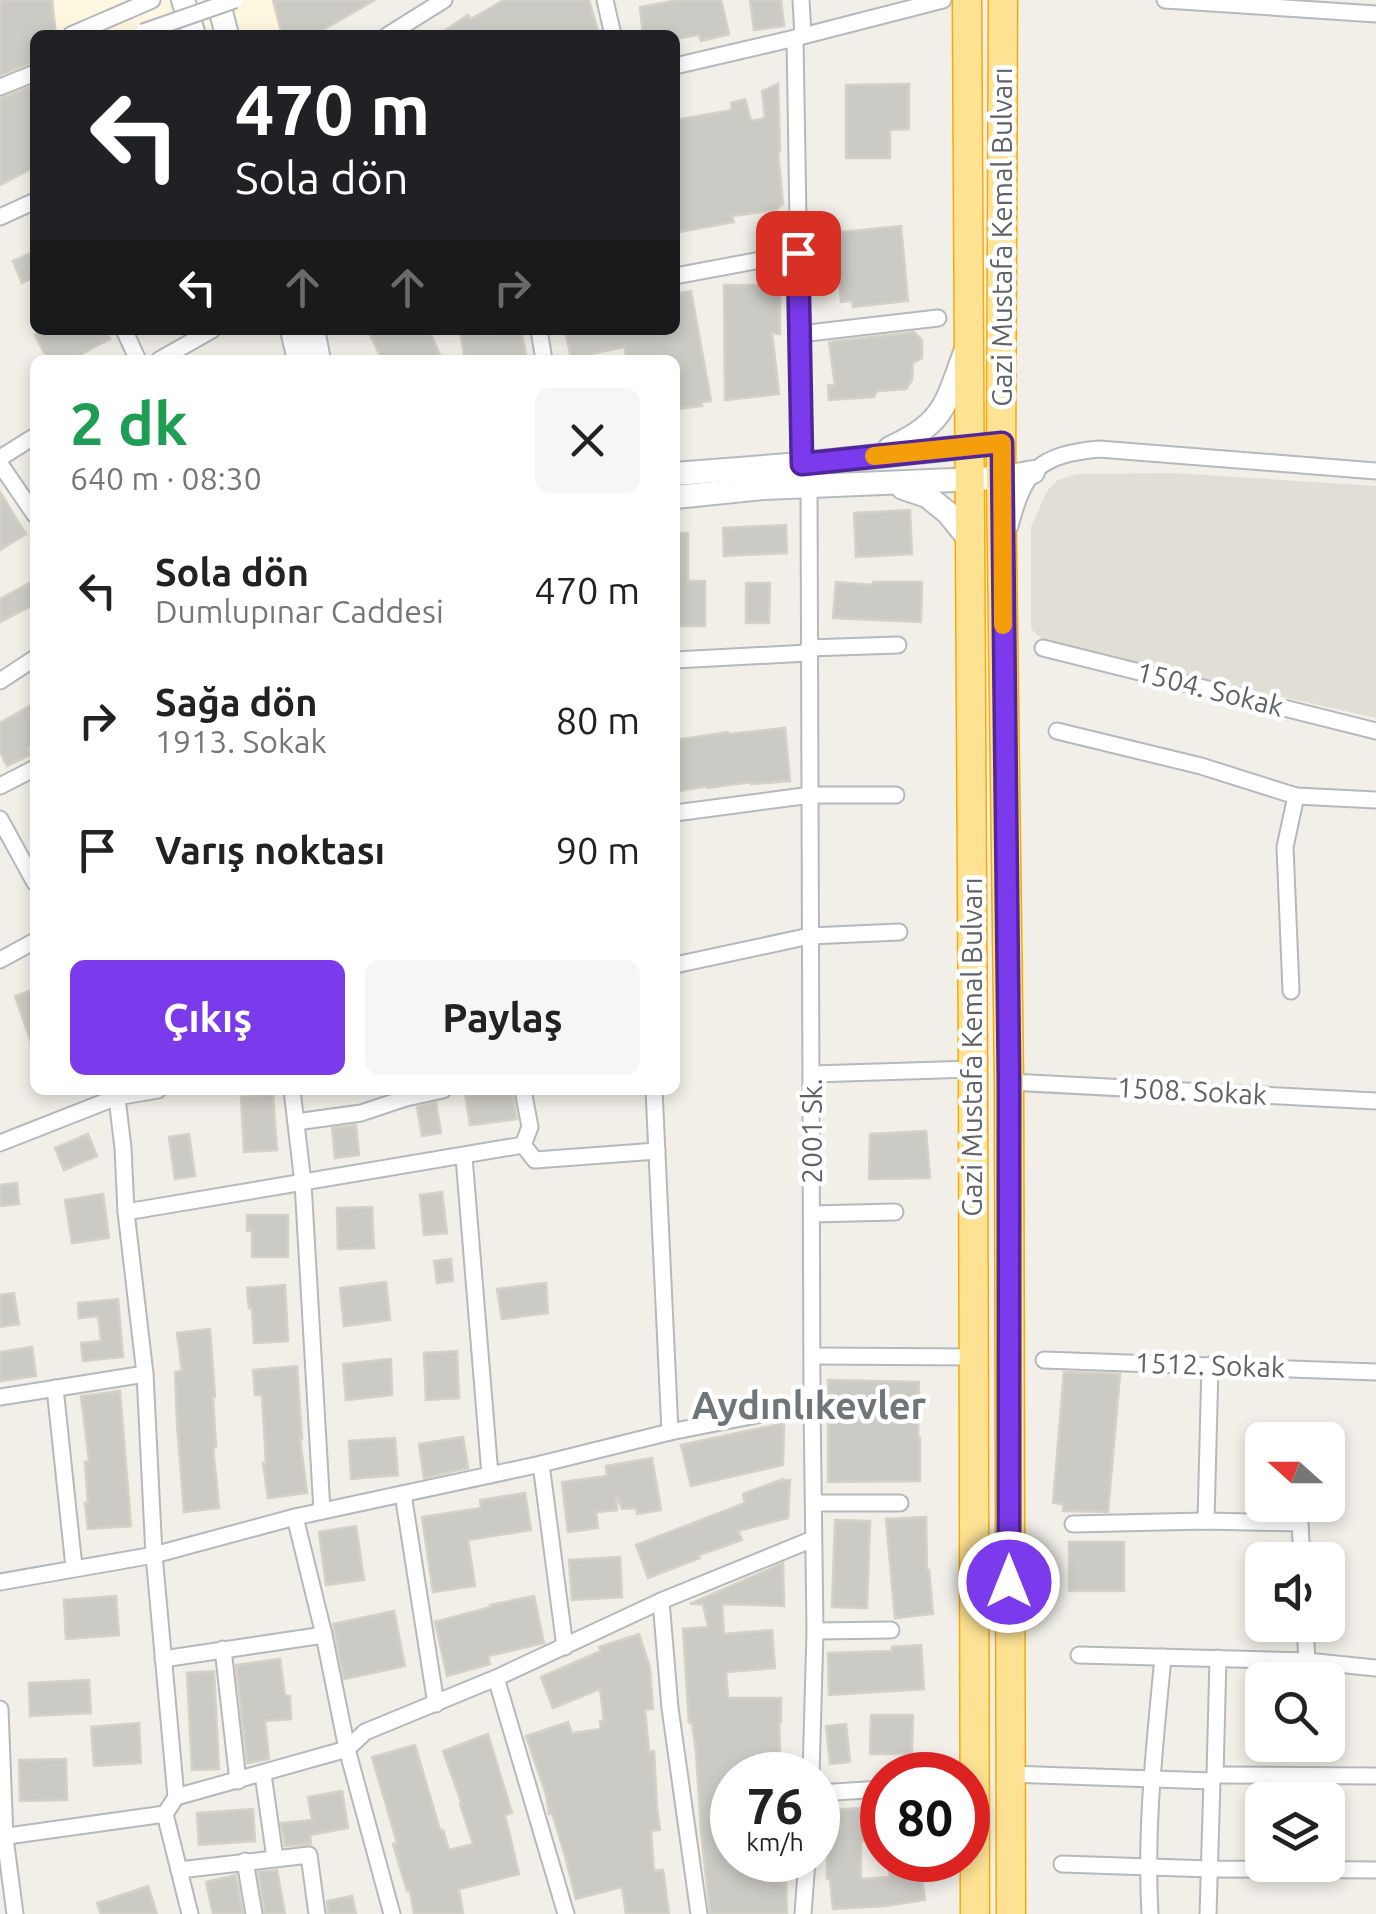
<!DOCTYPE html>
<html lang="tr">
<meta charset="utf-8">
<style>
body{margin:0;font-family:Ubuntu,sans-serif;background:#f6f6f6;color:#222;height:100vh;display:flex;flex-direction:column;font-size:38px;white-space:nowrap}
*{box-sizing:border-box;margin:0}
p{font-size:32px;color:#767676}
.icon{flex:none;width:55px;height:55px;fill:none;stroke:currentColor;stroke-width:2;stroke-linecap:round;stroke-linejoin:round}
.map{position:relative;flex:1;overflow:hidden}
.sheet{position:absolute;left:30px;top:355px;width:650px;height:740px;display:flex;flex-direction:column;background:#fff;border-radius:15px;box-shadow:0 5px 15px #0003}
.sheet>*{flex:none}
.hud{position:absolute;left:30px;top:30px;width:650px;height:305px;border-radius:15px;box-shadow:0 5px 15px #0003;background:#202124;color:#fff;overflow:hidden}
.needle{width:65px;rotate:291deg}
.tools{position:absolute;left:1245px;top:1422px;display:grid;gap:20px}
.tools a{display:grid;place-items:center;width:100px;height:100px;border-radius:15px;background:#fff;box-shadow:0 5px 15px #0003;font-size:50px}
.speed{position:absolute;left:710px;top:1752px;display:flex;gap:20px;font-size:50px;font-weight:700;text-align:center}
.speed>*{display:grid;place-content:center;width:130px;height:130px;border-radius:50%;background:#fff;box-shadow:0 5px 15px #0003;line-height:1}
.speed small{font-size:25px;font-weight:400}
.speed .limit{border:15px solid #d22;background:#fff;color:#111}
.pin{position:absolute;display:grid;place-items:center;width:85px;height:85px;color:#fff;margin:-42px;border-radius:20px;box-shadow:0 5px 15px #0006}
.me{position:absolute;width:110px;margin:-55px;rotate:0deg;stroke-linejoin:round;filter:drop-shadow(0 0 8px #0008)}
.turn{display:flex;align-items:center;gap:35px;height:210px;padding:0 40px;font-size:45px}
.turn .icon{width:130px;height:130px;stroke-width:2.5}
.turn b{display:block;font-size:70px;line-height:85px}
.lanes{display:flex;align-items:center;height:95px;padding:0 40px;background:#0003;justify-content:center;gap:50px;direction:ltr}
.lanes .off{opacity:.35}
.round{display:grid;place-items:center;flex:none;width:105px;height:105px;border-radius:15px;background:#f6f6f6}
.headline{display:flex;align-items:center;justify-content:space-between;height:170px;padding:0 40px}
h1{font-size:60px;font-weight:600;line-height:75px;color:#1e9e55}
.primary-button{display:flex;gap:20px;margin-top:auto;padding:20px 40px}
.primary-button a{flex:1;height:115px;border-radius:15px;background:#7c3aed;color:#fff;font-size:40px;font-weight:600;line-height:115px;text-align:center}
.primary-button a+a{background:#f6f6f6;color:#222}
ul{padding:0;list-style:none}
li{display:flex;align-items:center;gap:30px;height:130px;padding:0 40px}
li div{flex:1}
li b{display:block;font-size:38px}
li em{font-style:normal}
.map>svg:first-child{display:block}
.commercial{fill:#fef7e0}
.education{fill:#e1ded6}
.building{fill:#cccac5;stroke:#d6d1c6;stroke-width:2.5}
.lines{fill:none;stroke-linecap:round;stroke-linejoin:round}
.street-casing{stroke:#b5b8bc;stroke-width:19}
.secondary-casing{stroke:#b6babf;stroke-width:26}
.highway-casing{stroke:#f9ab00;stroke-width:31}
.street{stroke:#fff;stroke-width:15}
.secondary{stroke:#fff;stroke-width:22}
.highway{stroke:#fde293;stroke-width:28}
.street-bridge-casing{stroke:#b5b8bc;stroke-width:19;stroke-linecap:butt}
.street-bridge{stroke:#fff;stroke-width:15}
.route-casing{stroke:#51269a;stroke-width:25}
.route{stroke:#7c3aed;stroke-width:18}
.slow{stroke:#f59e0b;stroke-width:18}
.labels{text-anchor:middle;stroke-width:9;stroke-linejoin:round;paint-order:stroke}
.street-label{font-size:28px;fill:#5f6368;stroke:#fff}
.district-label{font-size:38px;font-weight:bold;fill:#70757a;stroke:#fff}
</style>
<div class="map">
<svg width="1376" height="1914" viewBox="0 0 1376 1914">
<rect width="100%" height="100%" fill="#f1efe8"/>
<path class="commercial" d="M0,0H376L315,35H35V167L0,185Z"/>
<path class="education" d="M1173,473L1376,486V718L1048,644L1031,629V527L1047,491L1058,480L1076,474Z"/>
<g class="building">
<path d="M0,0H52L56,35H35V62L0,75Z"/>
<path d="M273,0H375L314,35H282Z"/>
<path d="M504,0H589L599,35H438L468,15L471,19Z"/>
<path d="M679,0H721L729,34L701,41L699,35L675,39V35H643L640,7Z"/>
<path d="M750,0H781L784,26L754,30Z"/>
<path d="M778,84L780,151L778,152L783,204L776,210L732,216L734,222L679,232L675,209V120L732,110L731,103L745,99L751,121L765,118L762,91Z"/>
<path d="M909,84V129L890,130V158H846V85Z"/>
<path d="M35,85V167L0,185V98Z"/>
<path d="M901,226L908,301L853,307L852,301L841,302L835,239H841L840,232Z"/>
<path d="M35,251V277L22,283L13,261Z"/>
<path d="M724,285H780V334L772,333L779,394L725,400Z"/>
<path d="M691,291L711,401L701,402L702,406L675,409V360H626L625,347L571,358L565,330H675V294Z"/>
<path d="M45,330H105L110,339L70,360H48L35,335Z"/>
<path d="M368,330H429L442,360H382Z"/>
<path d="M460,330H485L486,335L521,330L527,360H465Z"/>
<path d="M914,332L922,340V358L913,363L912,380L906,389L877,391L874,397L829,400L828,385H835L829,342Z"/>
<path d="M0,492L26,534L0,550Z"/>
<path d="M910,510L912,554L856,557L854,513Z"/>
<path d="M786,525L787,553L724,556L723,528Z"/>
<path d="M675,533H688V581H705V626H675Z"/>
<path d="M35,580V604L0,622V599Z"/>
<path d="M836,582L873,585V582H922L921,622L833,618Z"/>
<path d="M746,583H770L769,623H746Z"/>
<path d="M35,703V744L27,748L30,755L7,766L0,752V723Z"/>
<path d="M785,728L790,781L751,784V782L707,788V786L675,792V740L728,732L729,734Z"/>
<path d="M35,989V1048H33L15,996Z"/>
<path d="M491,1090H512L517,1119L470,1125L465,1094Z"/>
<path d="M273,1095L277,1150L244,1152L241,1097Z"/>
<path d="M436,1103L441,1133L422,1136L417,1107Z"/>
<path d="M356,1125L359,1155L335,1158L332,1128Z"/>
<path d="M926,1131L930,1178L869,1179L870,1134Z"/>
<path d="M88,1134L97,1156L64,1170L55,1148Z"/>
<path d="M189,1134L195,1176L175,1179L169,1137Z"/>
<path d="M17,1183L19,1204L0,1206V1185Z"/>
<path d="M442,1192L447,1233L424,1235L420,1195Z"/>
<path d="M103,1194L109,1238L72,1243L65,1200Z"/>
<path d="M372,1207L374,1248L338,1249L337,1208Z"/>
<path d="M247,1215H288V1257H252V1231H247Z"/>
<path d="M451,1259L453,1281L437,1283L434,1261Z"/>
<path d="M386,1282L390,1320L344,1326L340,1288Z"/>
<path d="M546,1283L548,1313L502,1319L497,1289Z"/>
<path d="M285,1285L288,1341L254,1343L252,1308H249L247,1288Z"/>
<path d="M14,1293L19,1324L0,1327V1295Z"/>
<path d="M118,1299L123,1357L83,1361L81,1343L101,1341L98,1316L79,1318L78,1303Z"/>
<path d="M210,1329L215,1397H213L216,1447H213L219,1508L184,1512L177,1423L175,1372L182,1371L177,1333Z"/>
<path d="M32,1347L36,1376L0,1381V1352Z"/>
<path d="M457,1351L459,1398L426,1400L424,1353Z"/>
<path d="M391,1359L392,1395L346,1400L343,1364Z"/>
<path d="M297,1366L302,1439H300L307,1493L268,1498L263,1463H266L262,1395H255L253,1370Z"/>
<path d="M1064,1372L1120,1374L1108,1512L1063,1511V1504L1053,1503Z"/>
<path d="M828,1380L919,1382L918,1438H920V1481L828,1482Z"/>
<path d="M120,1391L131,1526L88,1529L85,1503H88L85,1462L89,1461L81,1396Z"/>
<path d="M784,1423L783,1465L691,1486L681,1445Z"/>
<path d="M463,1437L468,1468L424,1478L419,1444Z"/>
<path d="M395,1438L398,1475L351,1479L349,1441Z"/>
<path d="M652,1458L661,1510L637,1514L636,1508L622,1509L616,1494L617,1510L596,1512L598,1528L568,1532L562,1482L607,1476L606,1466Z"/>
<path d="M783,1479V1481L790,1480L788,1518L738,1531L742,1540L699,1555L700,1558L648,1578L636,1545L745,1503L743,1494Z"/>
<path d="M525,1493L531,1530L468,1540L475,1586L433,1592L422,1517L481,1508L480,1500Z"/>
<path d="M926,1517L927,1570H929L933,1614L895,1618L886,1519Z"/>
<path d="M835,1520L870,1521L867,1608L832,1607Z"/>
<path d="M356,1526L364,1580L326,1585L319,1532Z"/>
<rect x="1069" y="1542" width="55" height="49"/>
<path d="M620,1557L622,1597L572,1600L569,1560Z"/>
<path d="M783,1563L784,1606L722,1604L724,1634L772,1630L775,1668L726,1672L728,1698H781V1722H779L781,1775H732V1817H730L732,1860H780V1883H786L787,1914H710L701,1831L696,1752L692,1723H689L683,1629L708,1627L703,1604H690Z"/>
<path d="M116,1596L119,1635L66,1639L64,1600Z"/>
<path d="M534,1596L544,1643L488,1656L490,1664L447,1676L435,1622L491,1607L490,1605Z"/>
<path d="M394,1611L405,1666L344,1679L333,1624Z"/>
<path d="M639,1634L650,1668L653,1709L645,1710L649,1752L654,1751L657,1809L660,1830L651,1831L654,1871L663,1870L669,1914H626L622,1887L576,1899L565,1856L552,1813L549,1814L546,1794L526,1736L568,1722L572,1733L601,1729L600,1721H604L600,1689L553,1708L541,1677L601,1651L599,1647Z"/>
<path d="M921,1645L924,1689L829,1695L828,1653L892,1651V1647Z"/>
<path d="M280,1659L285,1696H290L291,1719L265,1721L269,1759L247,1763L236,1665Z"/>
<path d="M214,1671L219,1769L192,1770L187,1673Z"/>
<path d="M89,1680L91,1713L30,1716L29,1683Z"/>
<path d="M871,1715H913L912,1754H870Z"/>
<path d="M139,1723L141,1763L94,1766L91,1727Z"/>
<path d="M846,1724L850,1762L830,1764L826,1726Z"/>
<path d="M488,1734L512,1813L505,1815L519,1874L459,1889L463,1914H414L410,1890L407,1891L393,1844L397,1843L372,1757L415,1745L440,1830H443L449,1850L473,1844L460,1804H462L443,1751Z"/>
<path d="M66,1759L67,1800L20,1801L19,1760Z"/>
<path d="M342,1791L348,1828L310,1835L311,1844L285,1846L281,1823L312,1820L308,1797Z"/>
<path d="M882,1807V1840L861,1841V1879L890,1877L888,1860H919L925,1900L885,1906L833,1909L830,1879H827V1848H831L829,1810Z"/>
<path d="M253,1809L255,1841L199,1845L197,1813Z"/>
<path d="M277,1870L285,1914H265L258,1872Z"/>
<path d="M236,1875L243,1914H213L206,1882Z"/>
<path d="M148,1886L157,1914H101L97,1903Z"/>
<path d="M352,1896L356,1914H328L327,1901Z"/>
</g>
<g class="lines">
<defs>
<g id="street">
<path d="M605,0L613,35"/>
<path d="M801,0L803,36"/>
<path d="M1165,0L1376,14"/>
<path d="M71,35L152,0"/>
<path d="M388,35L444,0"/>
<path d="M795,38L802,464"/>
<path d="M675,66L795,38L943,0"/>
<path d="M0,87L35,73"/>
<path d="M0,217L35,201"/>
<path d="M675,276L798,253"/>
<path d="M124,330L138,360"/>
<path d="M539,330L544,360"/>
<path d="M800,334L938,318"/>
<path d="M159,360L212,330"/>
<path d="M0,458L35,436"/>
<path d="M0,464L35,515"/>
<path d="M809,488L812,1404L815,1631L811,1775"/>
<path d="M1010,526C1025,469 1039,455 1099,449L1376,471"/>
<path d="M808,648L898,645"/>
<path d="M1043,648L1376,731"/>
<path d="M675,660L808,653"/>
<path d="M0,681L35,658"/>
<path d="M1057,731L1201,766L1296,796L1376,800"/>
<path d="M0,786L35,768"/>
<path d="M675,813L811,795H896"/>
<path d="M0,819L35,883"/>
<path d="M0,960L35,941"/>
<path d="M675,965L810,936L899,932"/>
<path d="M1291,991L1285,847L1296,796"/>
<path d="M812,1074L973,1069"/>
<path d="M1009,1082L1376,1101"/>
<path d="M116,1090L123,1148L126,1212L145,1374L154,1555L176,1797L165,1814L190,1914"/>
<path d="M292,1090L303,1183L322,1511"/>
<path d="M654,1090L670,1432"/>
<path d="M296,1122L361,1113L406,1098L443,1090"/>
<path d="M0,1143L117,1097L158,1090"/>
<path d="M523,1145L535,1160L657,1151"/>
<path d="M464,1157L490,1475"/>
<path d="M126,1212L523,1145L530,1127L523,1090"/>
<path d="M812,1214L895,1212"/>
<path d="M813,1356L973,1357"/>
<path d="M1044,1360L1376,1372"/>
<path d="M55,1388L74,1567"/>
<path d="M0,1397L145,1374"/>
<path d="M541,1464L565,1647"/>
<path d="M403,1494L436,1704"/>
<path d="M814,1503H900"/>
<path d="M295,1517L324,1635L347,1749L392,1914"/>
<path d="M1206,1521L1210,1365"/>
<path d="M1073,1524L1206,1521L1300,1523L1302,1560"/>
<path d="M0,1582L154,1555L295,1517L541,1464L670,1432L812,1404"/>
<path d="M661,1601L670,1708L699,1914"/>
<path d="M1305,1625L1307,1661"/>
<path d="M815,1631L891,1630"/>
<path d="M223,1649L238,1781"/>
<path d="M1079,1655L1307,1661L1376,1668"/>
<path d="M163,1659L324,1635"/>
<path d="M496,1678L566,1914"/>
<path d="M0,1709L5,1838L15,1914"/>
<path d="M263,1774L275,1858"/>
<path d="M1009,1774L1212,1781"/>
<path d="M1215,1775L1376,1776"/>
<path d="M818,1793L882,1789"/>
<path d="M176,1797L347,1749L365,1732L496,1678L661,1601L813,1539"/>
<path d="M0,1837L165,1814"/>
<path d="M245,1861L254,1914"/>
<path d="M1062,1864L1210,1869L1376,1870"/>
<path d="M179,1870L309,1855L317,1914"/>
<path d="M803,1914L807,1860"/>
<path d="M1150,1914C1145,1828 1155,1743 1163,1657"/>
<path d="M1208,1914L1212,1781L1215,1775L1218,1658"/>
</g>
<g id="secondary">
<path d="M183,0L194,35"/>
<path d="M218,0L227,35"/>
<path d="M292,330L299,360"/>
<path d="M313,330L319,360"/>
<path d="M890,448C944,424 946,404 965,352"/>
<path d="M675,474L802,464L1002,443"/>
<path d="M903,488L927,496L948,513L969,539"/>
<path d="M675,497L764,488L1001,478L1033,472"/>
</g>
<g id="highway">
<path d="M967,0L973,1069L975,1914"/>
<path d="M1003,0L1001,478L1009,1082L1011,1914"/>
</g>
</defs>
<use href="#street" class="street-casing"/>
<use href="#secondary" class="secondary-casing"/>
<use href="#highway" class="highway-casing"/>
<use href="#street" class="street"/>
<use href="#secondary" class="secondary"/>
<use href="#highway" class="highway"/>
<defs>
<path id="street-bridge" d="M143,32L235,0"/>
</defs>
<use href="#street-bridge" class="street-bridge-casing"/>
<use href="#street-bridge" class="street-bridge"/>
</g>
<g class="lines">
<defs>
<path id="route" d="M798,253L802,464L1002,443L1009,1082V1582"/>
</defs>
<use href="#route" class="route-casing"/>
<use href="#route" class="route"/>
<path class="slow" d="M874,456L1002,443L1003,625"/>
</g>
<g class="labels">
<g class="street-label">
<text transform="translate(1002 237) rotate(-90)" y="10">Gazi Mustafa Kemal Bulvarı</text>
<text transform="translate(1210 689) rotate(14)" y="10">1504. Sokak</text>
<text transform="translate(972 1047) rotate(-90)" y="10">Gazi Mustafa Kemal Bulvarı</text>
<text transform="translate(1192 1091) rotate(3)" y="10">1508. Sokak</text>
<text transform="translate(812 1131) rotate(-90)" y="10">2001 Sk.</text>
<text transform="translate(1210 1365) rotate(2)" y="10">1512. Sokak</text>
</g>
<g class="district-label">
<text x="809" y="1419">Aydınlıkevler</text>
</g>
</g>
</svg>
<div class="tools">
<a><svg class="needle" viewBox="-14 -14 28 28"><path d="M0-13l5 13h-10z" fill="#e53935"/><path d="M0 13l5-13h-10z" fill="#767676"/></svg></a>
<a><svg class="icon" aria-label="sound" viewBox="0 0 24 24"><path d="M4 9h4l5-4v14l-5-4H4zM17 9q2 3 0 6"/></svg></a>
<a><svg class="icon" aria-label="search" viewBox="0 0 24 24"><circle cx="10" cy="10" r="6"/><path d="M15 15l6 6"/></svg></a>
<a><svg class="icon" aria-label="layers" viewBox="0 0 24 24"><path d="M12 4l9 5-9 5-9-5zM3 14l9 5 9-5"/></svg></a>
</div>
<div class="speed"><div>76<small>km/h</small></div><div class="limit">80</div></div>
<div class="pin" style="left:798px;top:253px;background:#d93025"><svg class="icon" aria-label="arrive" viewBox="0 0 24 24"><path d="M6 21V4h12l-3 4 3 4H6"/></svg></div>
<svg class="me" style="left:1009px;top:1582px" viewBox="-20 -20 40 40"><circle r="17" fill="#7c3aed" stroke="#fff" stroke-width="3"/><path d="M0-11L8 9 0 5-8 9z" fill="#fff"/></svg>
<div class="hud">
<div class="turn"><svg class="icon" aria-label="left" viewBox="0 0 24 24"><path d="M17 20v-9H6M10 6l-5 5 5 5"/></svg><div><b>470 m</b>Sola dön</div></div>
<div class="lanes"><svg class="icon" aria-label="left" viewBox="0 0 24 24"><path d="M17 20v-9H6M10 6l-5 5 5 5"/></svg><svg class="icon off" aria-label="ahead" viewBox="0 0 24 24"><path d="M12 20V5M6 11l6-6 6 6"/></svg><svg class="icon off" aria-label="ahead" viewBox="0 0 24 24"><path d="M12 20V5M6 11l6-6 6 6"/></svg><svg class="icon off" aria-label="right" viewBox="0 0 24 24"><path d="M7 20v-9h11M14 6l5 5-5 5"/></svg></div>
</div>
<section class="sheet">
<div class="headline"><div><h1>2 dk</h1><p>640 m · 08:30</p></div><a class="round"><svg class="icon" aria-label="close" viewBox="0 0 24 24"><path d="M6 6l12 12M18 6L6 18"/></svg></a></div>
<ul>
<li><svg class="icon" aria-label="left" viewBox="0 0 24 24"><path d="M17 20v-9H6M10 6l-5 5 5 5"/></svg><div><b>Sola dön</b><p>Dumlupınar Caddesi</p></div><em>470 m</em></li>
<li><svg class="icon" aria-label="right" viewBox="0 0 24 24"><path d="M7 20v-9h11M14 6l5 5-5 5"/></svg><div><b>Sağa dön</b><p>1913. Sokak</p></div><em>80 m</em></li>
<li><svg class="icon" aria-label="arrive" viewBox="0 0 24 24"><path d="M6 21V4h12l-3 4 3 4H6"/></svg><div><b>Varış noktası</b></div><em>90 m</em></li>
</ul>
<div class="primary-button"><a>Çıkış</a><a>Paylaş</a></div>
</section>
</div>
